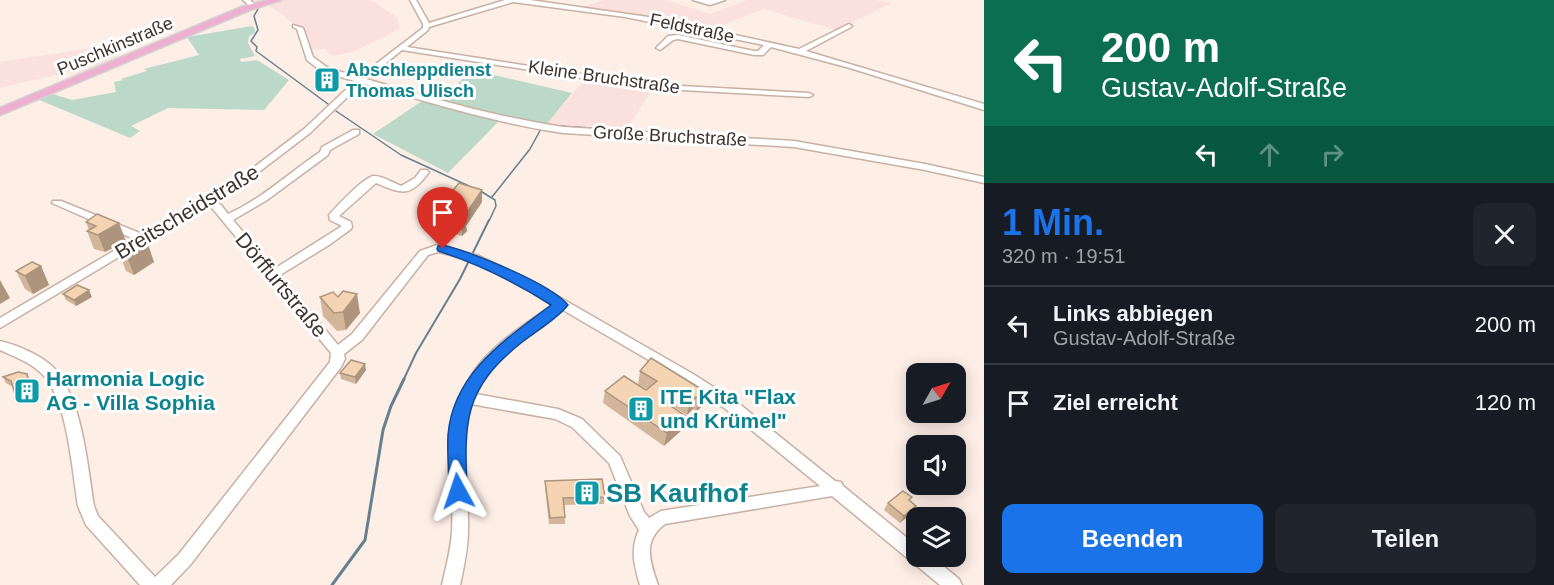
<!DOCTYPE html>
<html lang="de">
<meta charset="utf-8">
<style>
body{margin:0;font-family:Helvetica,sans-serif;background:#20242c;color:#f1f3f6;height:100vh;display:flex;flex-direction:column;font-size:22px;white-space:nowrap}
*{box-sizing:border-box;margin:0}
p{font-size:20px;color:#9ea1a6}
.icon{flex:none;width:33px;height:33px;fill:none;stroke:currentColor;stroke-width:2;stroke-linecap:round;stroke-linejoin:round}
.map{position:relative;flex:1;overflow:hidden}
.drawer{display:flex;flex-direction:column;background:#171b24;width:570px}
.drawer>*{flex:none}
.hud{background:#0b6e4f;color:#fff;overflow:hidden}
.needle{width:39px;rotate:51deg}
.controls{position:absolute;left:906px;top:363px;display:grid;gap:12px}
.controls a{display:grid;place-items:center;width:60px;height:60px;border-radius:12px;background:#171b24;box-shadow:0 3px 15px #0003;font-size:30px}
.pin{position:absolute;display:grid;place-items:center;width:51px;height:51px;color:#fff;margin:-62px -26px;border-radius:50% 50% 50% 0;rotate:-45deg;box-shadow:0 0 6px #0007}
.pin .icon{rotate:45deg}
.me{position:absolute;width:66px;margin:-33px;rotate:355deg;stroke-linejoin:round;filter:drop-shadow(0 0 4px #0008)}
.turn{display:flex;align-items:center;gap:21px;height:126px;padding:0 18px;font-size:27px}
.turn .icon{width:78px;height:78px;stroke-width:2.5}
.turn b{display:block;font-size:42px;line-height:51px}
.lanes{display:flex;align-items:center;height:57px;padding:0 18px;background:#0003;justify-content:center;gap:30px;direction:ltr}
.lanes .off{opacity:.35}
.round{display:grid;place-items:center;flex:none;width:63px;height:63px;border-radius:12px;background:#20242c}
.summary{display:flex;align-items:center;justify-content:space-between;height:102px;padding:0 18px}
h1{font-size:36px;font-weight:800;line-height:45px;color:#1a73e8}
.button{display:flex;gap:12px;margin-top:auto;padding:12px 18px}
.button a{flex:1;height:69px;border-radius:12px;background:#1a73e8;color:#fff;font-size:24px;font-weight:800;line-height:69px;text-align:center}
.button a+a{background:#20242c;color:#f1f3f6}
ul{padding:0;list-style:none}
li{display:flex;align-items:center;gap:18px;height:78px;padding:0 18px;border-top:2px solid #363941}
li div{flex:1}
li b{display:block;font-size:22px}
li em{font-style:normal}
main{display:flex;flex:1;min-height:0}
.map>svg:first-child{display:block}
.commercial{fill:#fbe1dd}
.green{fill:#bcd8c8}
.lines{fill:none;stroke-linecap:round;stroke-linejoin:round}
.stream-far2{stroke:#66808f;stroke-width:1.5}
.stream-far1{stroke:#66808f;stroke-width:2}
.stream{stroke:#66808f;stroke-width:3}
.minor-casing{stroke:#c8b1a3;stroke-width:3}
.major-casing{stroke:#d4d2d1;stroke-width:3}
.minor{fill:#fff;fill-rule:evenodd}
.major{fill:#efb0d0;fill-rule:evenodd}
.wall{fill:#d3b69a}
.shaded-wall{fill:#ac947d}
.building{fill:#f5d4b3;stroke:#ac947d;stroke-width:1.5}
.route{fill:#1a73e8;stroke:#114b97;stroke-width:1.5}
.labels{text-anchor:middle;stroke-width:6;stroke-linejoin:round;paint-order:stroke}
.far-street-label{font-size:18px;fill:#3b322c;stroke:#fff}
.far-culture-label{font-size:18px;font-weight:bold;fill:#0d838f;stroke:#fff;text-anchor:start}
.street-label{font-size:21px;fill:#3b322c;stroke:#fff}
.culture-label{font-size:21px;font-weight:bold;fill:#0d838f;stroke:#fff;text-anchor:start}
.near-culture-label{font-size:26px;font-weight:bold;fill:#0d838f;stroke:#fff;text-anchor:start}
</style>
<main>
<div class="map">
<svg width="984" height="585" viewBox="0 0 984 585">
<rect width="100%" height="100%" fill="#fdeee6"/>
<g class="commercial">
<path d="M253,0H371L398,18L400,29L353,52L332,56L325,49L312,50L301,25H295L264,1L255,3Z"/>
<path d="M604,0H665L710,14L747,0H876L892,3L837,30L764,9L710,30L579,8Z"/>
<path d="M92,48L123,58L79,76L68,72L0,88V62Z"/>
<path d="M586,78L653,88L626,130L546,125Z"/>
</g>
<g class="green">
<path d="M252,26L255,29V33L249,36L248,43L255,56L240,59L241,62L257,60L289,80L264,110L168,108L131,126L140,131L130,138L37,99L50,93L72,100L116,92L114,82L123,80L121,79L147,71L144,69L199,55L187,37Z"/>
<path d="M472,70L572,93L546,125L504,116L448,173L373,134L422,101L441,100Z"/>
</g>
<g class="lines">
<g class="stream-far2">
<path d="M251,0L253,3"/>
<path d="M259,7L254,16L258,30L251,41L257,47L256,51L328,104"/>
<path d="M638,83L659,85"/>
<path d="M680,86L779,91"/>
<path d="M336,111L401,155L469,186"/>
<path d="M559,126L760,139"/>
<path d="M482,192L495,200L496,206L489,221"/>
<path d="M492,197L530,149L542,127"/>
</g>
<path class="stream-far1" d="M403,381L416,353L460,279L489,220"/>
<path class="stream" d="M332,585L365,540L383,430L391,406L404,379"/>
<defs>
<g id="minor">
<path d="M243,0H250L256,6L251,7Z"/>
<path d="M410,0H416L429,23L505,0H530L662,19L799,49L849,24L852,26L851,27L806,51L984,104V110L850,68L771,47L763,55H754L678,39L673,40L660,50L656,48L668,36L678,35L754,51H758L764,45L625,17L513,2L429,27L428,30L407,47L645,84L809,93L813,95L809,97L645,88L402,50L366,79C431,98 496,117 563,127L794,141L925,164L984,177V183L925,170L794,147L563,133C495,123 428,102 362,83L310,133L255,175L213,200L221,205L228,214C262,199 290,172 320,152L322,147L353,130H359V134L330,150L328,155L267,200L233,220L274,269L342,226L330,220L329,215C337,206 362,179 373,176C381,175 394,183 401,186L415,178L421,170H427L429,172C410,198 402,194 376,183L339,216L351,222L352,227L351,229L329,245L280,275L338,345L352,334L420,251L437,245L479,256L533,282L693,374L737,402L835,481L841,482L843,486L916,545V556H931L959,579L962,585H940L832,496L665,524C642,541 650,562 658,585H640C634,565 630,549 639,530L630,516L609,463L572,427L555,419L471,404C460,446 469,487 468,530C468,548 464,567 460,585H442C446,567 451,549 452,531C455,468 437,415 482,361C502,338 529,322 554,304L471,260L438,252L428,255L362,340L344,354L345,359L341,367L191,564L171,585H140L86,525L78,506C72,470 68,403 44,376C33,363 15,357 0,350V341C17,345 41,355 54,368C83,401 87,464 94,506L98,516L155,577L179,554L330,362L331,353L213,209L206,205L0,328V318L134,239L52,203L53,201H61L142,234L249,171L304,129L355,81L322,72L307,60L297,29L293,27V25L303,28L313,57L328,68L359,77L423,28V24ZM563,310L683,380L727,410L820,486L661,511L649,518L644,512L620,456L582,419L558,409L476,394C492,356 531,334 563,310Z"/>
<path d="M693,0H725L710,5Z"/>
</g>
<path id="major" d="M268,0H281L250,10L0,115V108L244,6Z"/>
</defs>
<use href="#minor" class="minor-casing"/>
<use href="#major" class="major-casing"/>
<use href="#minor" class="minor"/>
<use href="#major" class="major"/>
</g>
<g class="wall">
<path d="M482,202L466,226L467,231L462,236L437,228V209Z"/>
<path d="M86,222L126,241L105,252L94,249L87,231L89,230Z"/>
<path d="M118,250L154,262L134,275L126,271Z"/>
<path d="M41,266L49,285L33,294L25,289L16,271Z"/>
<path d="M63,294L92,297L76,306L66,300Z"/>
<path d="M320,297H338L360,313L346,330L337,331L323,316Z"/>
<path d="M366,370L356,384L341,379L340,373Z"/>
<path d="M640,371L706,392L703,405L696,412L692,410L687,415L674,407L673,408L686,416L683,429L664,446L603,403L605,391L647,389L638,384Z"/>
<path d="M3,377L30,381L34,380L40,393L19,401L13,387L6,383Z"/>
<path d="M545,481L605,497L604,504L564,505L565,517V524H549L545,488Z"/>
<path d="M910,501L916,506L913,512L900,523L884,510L888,503Z"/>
</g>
<g class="shaded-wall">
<path d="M482,190V202L466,226L467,231L462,236V224L464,217Z"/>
<path d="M119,223L126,241L105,252L98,235Z"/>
<path d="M148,244L154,262L134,275L127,257Z"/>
<path d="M41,266L49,285L33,294L25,276Z"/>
<path d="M0,280L10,298L0,304Z"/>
<path d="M89,290L92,297L76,306L74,300Z"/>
<path d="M357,294L360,313L346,330L343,312Z"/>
<path d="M365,364L366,370L356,384L355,377Z"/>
<path d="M27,374L33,388L34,380L40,393L19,401L15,394Z"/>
<path d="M706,392L703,405L696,412L699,399Z"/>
<path d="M677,394L674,407L663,416L666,403Z"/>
<path d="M696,397L692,410L687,415L690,402Z"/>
<path d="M686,416L683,429L664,446L667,433Z"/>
<path d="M916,506L913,512L900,523L904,516Z"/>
</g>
<g class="building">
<path d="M459,183L482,190L464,217L466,219L462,224L437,216L442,210L437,209Z"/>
<path d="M97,214L119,223L98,235L87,231L96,226L86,222Z"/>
<path d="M137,239L148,244L127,257L119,253L121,251L118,250Z"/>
<path d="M32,262L41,266L25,276L16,271Z"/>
<path d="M77,285L89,290L74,300L63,294Z"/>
<path d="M343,291L357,294L343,312L334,313L320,297L333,292L338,297Z"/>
<path d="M651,358L706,392L699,399L696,397L690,402L677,394L666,403L686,416L667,433L605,391L624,376L646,390L657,381L640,371Z"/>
<path d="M351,360L365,364L355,377L340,373Z"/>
<path d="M18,372L27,374L29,382L34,380L36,386L15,394L11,381L3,377Z"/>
<path d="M602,479L605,497L563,498L565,517L550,518L545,481Z"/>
<path d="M903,491L912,497L909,500L916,506L904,516L888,503Z"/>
</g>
<path class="route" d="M443,245C471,252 550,283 568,305C556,320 536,331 521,343C463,389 464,423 467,491L464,496L458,499L452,496L449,491C449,473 447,453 448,435C453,373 506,339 551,305C515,282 479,264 438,251L437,249L438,246Z"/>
<defs>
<symbol id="building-square" viewBox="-11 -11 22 22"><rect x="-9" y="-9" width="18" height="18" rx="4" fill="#0f9aa8" stroke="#fff"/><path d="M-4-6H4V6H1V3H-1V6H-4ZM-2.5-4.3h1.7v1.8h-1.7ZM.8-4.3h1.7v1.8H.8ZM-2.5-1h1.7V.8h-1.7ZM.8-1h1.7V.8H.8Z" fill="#fff"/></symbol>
</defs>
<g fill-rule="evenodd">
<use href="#building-square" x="312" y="65" width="30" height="30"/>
<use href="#building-square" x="12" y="376" width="30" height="30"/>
<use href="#building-square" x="626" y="394" width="30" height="30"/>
<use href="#building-square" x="572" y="478" width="30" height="30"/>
</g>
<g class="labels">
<g class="far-street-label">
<text transform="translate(692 28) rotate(12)" y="6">Feldstraße</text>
<text transform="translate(115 46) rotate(-23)" y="6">Puschkinstraße</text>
<text transform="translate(604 77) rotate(8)" y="6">Kleine Bruchstraße</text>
<text transform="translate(670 136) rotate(3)" y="6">Große Bruchstraße</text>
</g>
<g class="far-culture-label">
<text x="346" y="76">Abschleppdienst<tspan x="346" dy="21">Thomas Ulisch</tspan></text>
</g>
<g class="street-label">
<text transform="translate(187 212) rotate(-31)" y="7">Breitscheidstraße</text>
<text transform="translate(281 285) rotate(50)" y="7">Dörffurtstraße</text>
</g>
<g class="culture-label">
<text x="46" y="386">Harmonia Logic<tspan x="46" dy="24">AG - Villa Sophia</tspan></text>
<text x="660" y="404">ITE Kita "Flax<tspan x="660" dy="24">und Krümel"</tspan></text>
</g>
<g class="near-culture-label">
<text x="606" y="502">SB Kaufhof</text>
</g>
</g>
</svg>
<div class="controls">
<a><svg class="needle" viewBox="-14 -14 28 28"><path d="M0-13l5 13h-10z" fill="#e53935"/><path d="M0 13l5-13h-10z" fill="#9ea1a6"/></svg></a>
<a><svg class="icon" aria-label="sound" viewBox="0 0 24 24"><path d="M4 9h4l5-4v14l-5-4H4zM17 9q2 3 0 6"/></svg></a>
<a><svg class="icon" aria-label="layers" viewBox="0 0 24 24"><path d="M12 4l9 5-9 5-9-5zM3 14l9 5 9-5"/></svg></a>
</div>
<div class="pin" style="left:443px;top:249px;background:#d93025"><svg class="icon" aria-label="arrive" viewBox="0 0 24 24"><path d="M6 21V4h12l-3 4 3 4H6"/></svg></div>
<svg class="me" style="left:458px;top:491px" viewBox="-20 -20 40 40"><path d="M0-17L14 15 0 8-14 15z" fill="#1a73e8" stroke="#fff" stroke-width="4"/></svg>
</div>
<section class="drawer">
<div class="hud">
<div class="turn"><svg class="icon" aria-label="left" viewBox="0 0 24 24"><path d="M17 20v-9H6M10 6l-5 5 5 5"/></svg><div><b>200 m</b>Gustav-Adolf-Straße</div></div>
<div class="lanes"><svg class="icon" aria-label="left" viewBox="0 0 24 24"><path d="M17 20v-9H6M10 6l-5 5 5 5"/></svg><svg class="icon off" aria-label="ahead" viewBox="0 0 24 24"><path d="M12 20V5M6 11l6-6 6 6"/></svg><svg class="icon off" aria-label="right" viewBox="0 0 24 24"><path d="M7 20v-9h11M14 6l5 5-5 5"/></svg></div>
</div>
<div class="summary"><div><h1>1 Min.</h1><p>320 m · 19:51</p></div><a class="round"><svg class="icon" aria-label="close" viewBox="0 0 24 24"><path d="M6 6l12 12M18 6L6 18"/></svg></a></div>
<ul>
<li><svg class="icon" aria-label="left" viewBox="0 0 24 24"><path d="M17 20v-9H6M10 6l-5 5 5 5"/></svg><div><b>Links abbiegen</b><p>Gustav-Adolf-Straße</p></div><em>200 m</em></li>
<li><svg class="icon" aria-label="arrive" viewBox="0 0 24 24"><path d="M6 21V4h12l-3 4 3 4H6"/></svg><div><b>Ziel erreicht</b></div><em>120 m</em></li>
</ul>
<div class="button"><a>Beenden</a><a>Teilen</a></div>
</section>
</main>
